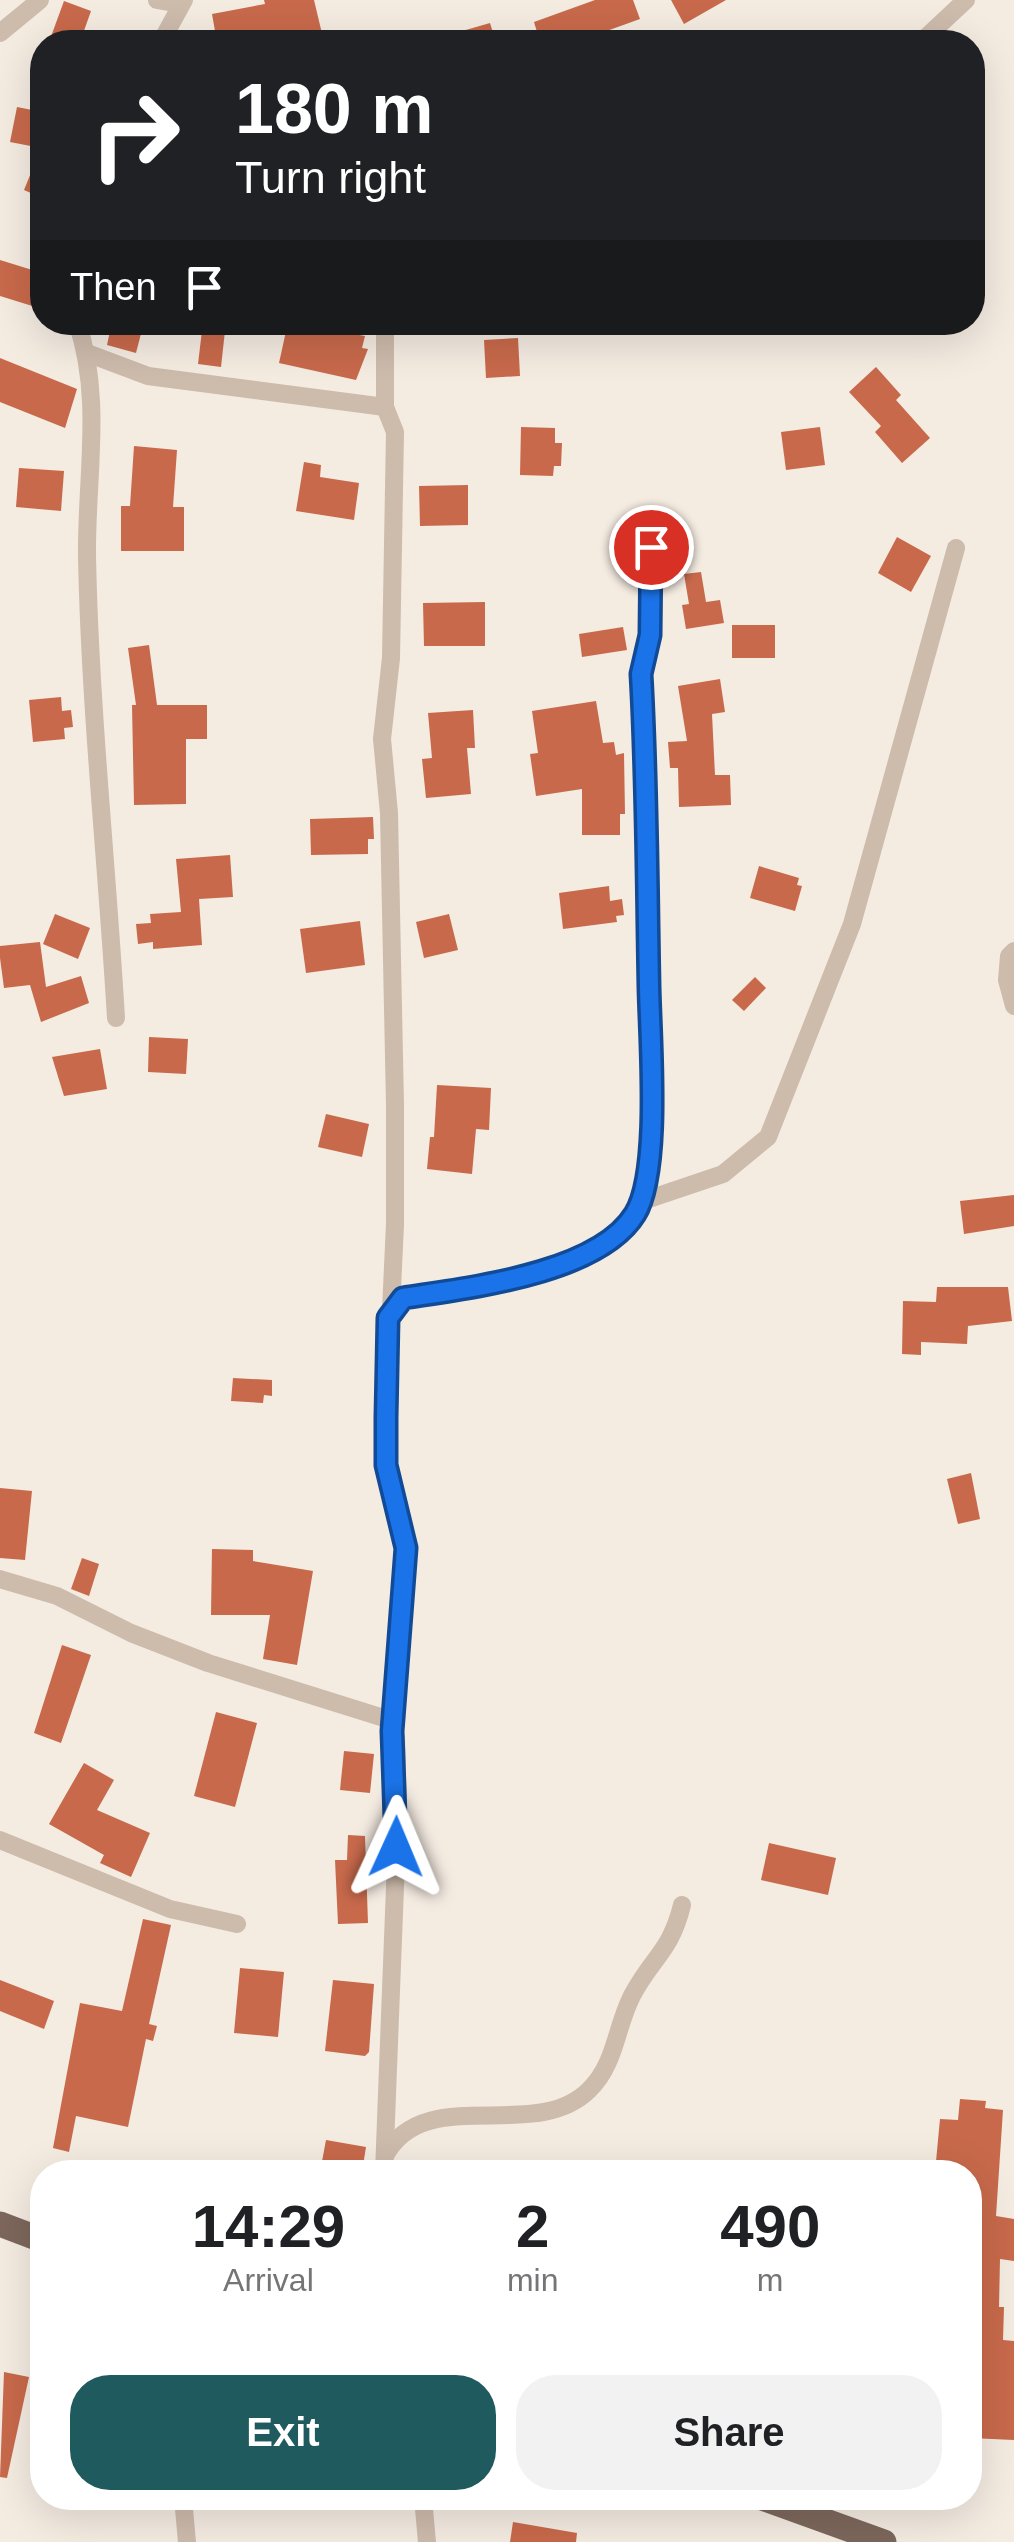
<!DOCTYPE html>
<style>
body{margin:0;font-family:Arial,sans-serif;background:#f2f2f2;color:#202124;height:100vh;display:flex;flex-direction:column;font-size:38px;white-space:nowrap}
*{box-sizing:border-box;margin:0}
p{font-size:32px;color:#757577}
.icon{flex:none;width:55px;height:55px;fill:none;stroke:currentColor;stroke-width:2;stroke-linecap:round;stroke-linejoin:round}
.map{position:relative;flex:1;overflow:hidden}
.sheet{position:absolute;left:30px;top:2160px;width:952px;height:350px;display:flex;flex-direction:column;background:#fff;border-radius:40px;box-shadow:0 10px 40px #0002}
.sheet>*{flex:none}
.top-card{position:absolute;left:30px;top:30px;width:955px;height:305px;border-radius:40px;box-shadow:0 10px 40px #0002;background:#202124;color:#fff;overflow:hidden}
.pin{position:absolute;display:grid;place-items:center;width:85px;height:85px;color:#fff;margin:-42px;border:5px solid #fff;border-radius:50%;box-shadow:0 2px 10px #0007}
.me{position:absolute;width:110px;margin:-55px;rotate:1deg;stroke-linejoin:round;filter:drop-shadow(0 0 8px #0008)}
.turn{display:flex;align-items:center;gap:35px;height:210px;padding:0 40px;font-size:45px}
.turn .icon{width:130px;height:130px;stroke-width:2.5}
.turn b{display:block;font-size:70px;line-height:85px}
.then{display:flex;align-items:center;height:95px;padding:0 40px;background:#0003;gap:20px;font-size:38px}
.eta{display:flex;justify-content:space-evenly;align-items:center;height:170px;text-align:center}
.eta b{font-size:60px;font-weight:800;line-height:70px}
.cta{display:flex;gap:20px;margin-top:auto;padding:20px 40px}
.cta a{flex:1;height:115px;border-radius:40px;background:#1f5a5e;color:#fff;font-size:40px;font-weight:800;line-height:115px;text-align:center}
.cta a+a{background:#f2f2f2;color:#202124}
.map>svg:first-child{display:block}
.building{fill:#c8694b}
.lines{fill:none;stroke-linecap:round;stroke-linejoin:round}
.minor{stroke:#cdbbac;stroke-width:18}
.primary{stroke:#7d675c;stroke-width:25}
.route-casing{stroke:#114b97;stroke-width:25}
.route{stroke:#1a73e8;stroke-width:18}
</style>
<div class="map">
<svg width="1014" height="2542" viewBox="0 0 1014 2542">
<rect width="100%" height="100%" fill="#f4ebe1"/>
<g class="building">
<path d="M264,0H314L324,42H217L212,14L265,4Z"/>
<path d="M595,0H633L640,19L576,42H540L534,22Z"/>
<path d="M671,0H726L684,24Z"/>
<path d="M64,1L91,11L80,42H49Z"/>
<path d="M490,23L496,42H438V38Z"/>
<path d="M17,107L42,112V198L24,190L41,148L10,142Z"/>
<path d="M0,260L42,273V309L0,296Z"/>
<path d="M112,322H144L136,353L107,345Z"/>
<path d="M203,322H226L221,367L198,364Z"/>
<path d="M288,322L365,336L362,348L368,349L356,380L279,363Z"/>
<path d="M518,338L520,376L486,378L484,340Z"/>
<path d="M0,358L77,389L65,428L0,402Z"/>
<path d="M876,367L901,395L896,400L930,438L902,463L875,432L881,426L849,392Z"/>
<path d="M521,427L555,428V443H562L561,466H554L553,476L520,475Z"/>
<path d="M820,427L825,465L786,470L781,432Z"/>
<path d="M134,446L177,450L173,507H184V551H121V506H130Z"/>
<path d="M304,462L321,465L320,477L359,483L354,520L296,511Z"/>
<path d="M19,468L64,471L61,511L16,507Z"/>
<path d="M468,485V525L420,526L419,486Z"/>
<path d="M897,537L931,556L911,592L878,573Z"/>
<path d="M701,572L706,602L720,600L724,623L686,629L682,605L689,604L684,574Z"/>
<path d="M485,602V646H424L423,603Z"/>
<rect x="732" y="625" width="43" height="33"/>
<path d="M623,627L627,650L582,657L579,634Z"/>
<path d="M149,645L157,705H207V739H186V804L134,805L132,705H136L128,648Z"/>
<path d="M720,679L725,712L712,714L715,775H730L731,805L679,807L678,768H670L668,742L687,741L678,686Z"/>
<path d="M61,697L62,711L71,710L73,727L64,728L65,739L33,742L29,700Z"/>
<path d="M596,701L603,743L614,742L616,755L624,753L625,814H620V835H582V789L536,796L530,754L538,753L532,711Z"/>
<path d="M473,710L475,748H467L471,794L426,798L422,759L432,758L428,713Z"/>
<path d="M373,817L374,839H368V854L311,855L310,819Z"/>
<path d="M230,855L233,897L199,899L202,945L153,949V942L138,944L136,924L151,923L150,914L181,912L176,859Z"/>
<path d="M759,866L799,878L797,885L802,886L795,911L750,898Z"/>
<path d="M609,886L610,901L622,899L624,915L616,916L617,922L563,929L559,893Z"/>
<path d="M55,914L90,928L78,959L43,944Z"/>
<path d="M449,914L458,950L424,958L416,922Z"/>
<path d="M360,921L365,965L306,973L300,929Z"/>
<path d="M40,942L46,987L81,976L89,1003L41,1022L30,985L4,988L0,958V946Z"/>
<path d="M755,977L766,988L744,1011L732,1000Z"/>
<path d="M149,1037L188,1039L186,1074L148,1072Z"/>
<path d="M100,1049L107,1089L64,1096L52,1057Z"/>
<path d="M437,1085L491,1088L489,1130L476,1129L472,1174L427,1169L430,1137H434Z"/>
<path d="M326,1114L369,1124L362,1157L318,1147Z"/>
<path d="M1014,1195V1226L964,1234L960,1201Z"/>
<path d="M937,1287H1008L1012,1321L968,1326L967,1344L921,1342V1355L902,1354L903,1301L936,1302Z"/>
<path d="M233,1378L272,1380V1396L264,1395L263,1403L231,1401Z"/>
<path d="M971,1473L980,1519L958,1524L947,1479Z"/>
<path d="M0,1488L32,1491L25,1560L0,1558Z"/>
<path d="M212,1549L253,1550V1561L313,1571L297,1665L263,1659L270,1615H211Z"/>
<path d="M82,1558L99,1564L89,1596L71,1589Z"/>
<path d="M62,1645L91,1655L61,1743L34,1733Z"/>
<path d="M216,1712L257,1723L235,1807L194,1796Z"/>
<path d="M344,1751L374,1754L370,1793L340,1790Z"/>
<path d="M84,1763L114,1780L97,1810L150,1833L131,1877L100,1863L104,1855L49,1824Z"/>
<path d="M348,1835L365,1836L368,1923L338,1924L335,1860H347Z"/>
<path d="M769,1843L836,1858L828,1895L761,1880Z"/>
<path d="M143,1919L171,1925L149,2024L157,2026L153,2041L146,2039L128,2127L76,2116L69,2152L53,2148L80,2003L122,2011Z"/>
<path d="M240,1968L284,1972L278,2037L234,2033Z"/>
<path d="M0,1980L54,2001L44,2029L0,2011Z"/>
<path d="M333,1980L374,1984L369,2052L365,2056L325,2051Z"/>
<path d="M960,2099L986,2101L985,2108L1003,2110L996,2216L1014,2219V2261L1000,2259L999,2307H1004L1003,2340L1014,2341V2440L970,2438V2172H935L940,2119L958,2120Z"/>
<path d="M326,2140L366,2147L362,2172H320Z"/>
<path d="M4,2372L29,2377L7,2478L0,2477Z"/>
<path d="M513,2522L577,2533L576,2542H510Z"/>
</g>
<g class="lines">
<g class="minor">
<path d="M157,0L180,4"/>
<path d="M0,33L40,0"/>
<path d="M161,42L184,0"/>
<path d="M921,42L966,0"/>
<path d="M77,322C103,399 86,477 87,556C90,709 107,864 116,1018"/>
<path d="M385,322V407L395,432L391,658L382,739L389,813L395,1105V1224L386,1417L387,1465L406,1547L393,1731"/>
<path d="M87,353L148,376L385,407"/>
<path d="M1014,951L1009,956L1007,980L1014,1006"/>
<path d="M640,1202L723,1174L768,1137L852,924L956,548"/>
<path d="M388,1317L403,1298C465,1288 599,1273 635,1215C661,1172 650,1040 649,987C647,883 647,779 641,674L650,635L651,547"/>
<path d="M0,1579L57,1596L131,1633L208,1663L387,1719L396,1738L398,1809L384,2172"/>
<path d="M0,1840L170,1909L237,1924"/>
<path d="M385,2156C424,2082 535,2144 589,2090C617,2063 616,2023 634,1992C654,1956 671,1950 682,1905"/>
<path d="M183,2498L187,2542"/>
<path d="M423,2498L427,2542"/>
</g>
<g class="primary">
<path d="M0,2224L42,2240"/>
<path d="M762,2498L884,2542"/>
</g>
</g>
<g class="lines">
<defs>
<path id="route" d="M396,1847L392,1731L406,1548L386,1465V1417L388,1318L403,1298C467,1288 598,1274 635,1214C661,1172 650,1040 649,987C647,883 647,779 641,674L650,635L651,547"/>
</defs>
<use href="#route" class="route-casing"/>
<use href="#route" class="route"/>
</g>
</svg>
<div class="pin" style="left:651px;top:547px;background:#d93025"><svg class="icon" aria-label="arrive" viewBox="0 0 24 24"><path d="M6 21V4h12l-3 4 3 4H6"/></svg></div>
<svg class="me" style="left:396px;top:1847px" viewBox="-20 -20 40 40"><path d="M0-17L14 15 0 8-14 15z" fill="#1a73e8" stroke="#fff" stroke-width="4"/></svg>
<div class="top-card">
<div class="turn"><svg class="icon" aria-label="right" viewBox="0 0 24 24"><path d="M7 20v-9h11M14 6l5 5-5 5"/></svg><div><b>180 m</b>Turn right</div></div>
<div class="then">Then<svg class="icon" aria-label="arrive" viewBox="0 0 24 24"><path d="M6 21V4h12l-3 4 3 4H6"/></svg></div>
</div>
<section class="sheet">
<div class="eta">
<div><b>14:29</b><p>Arrival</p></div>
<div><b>2</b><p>min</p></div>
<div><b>490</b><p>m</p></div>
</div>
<div class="cta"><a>Exit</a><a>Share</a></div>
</section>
</div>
